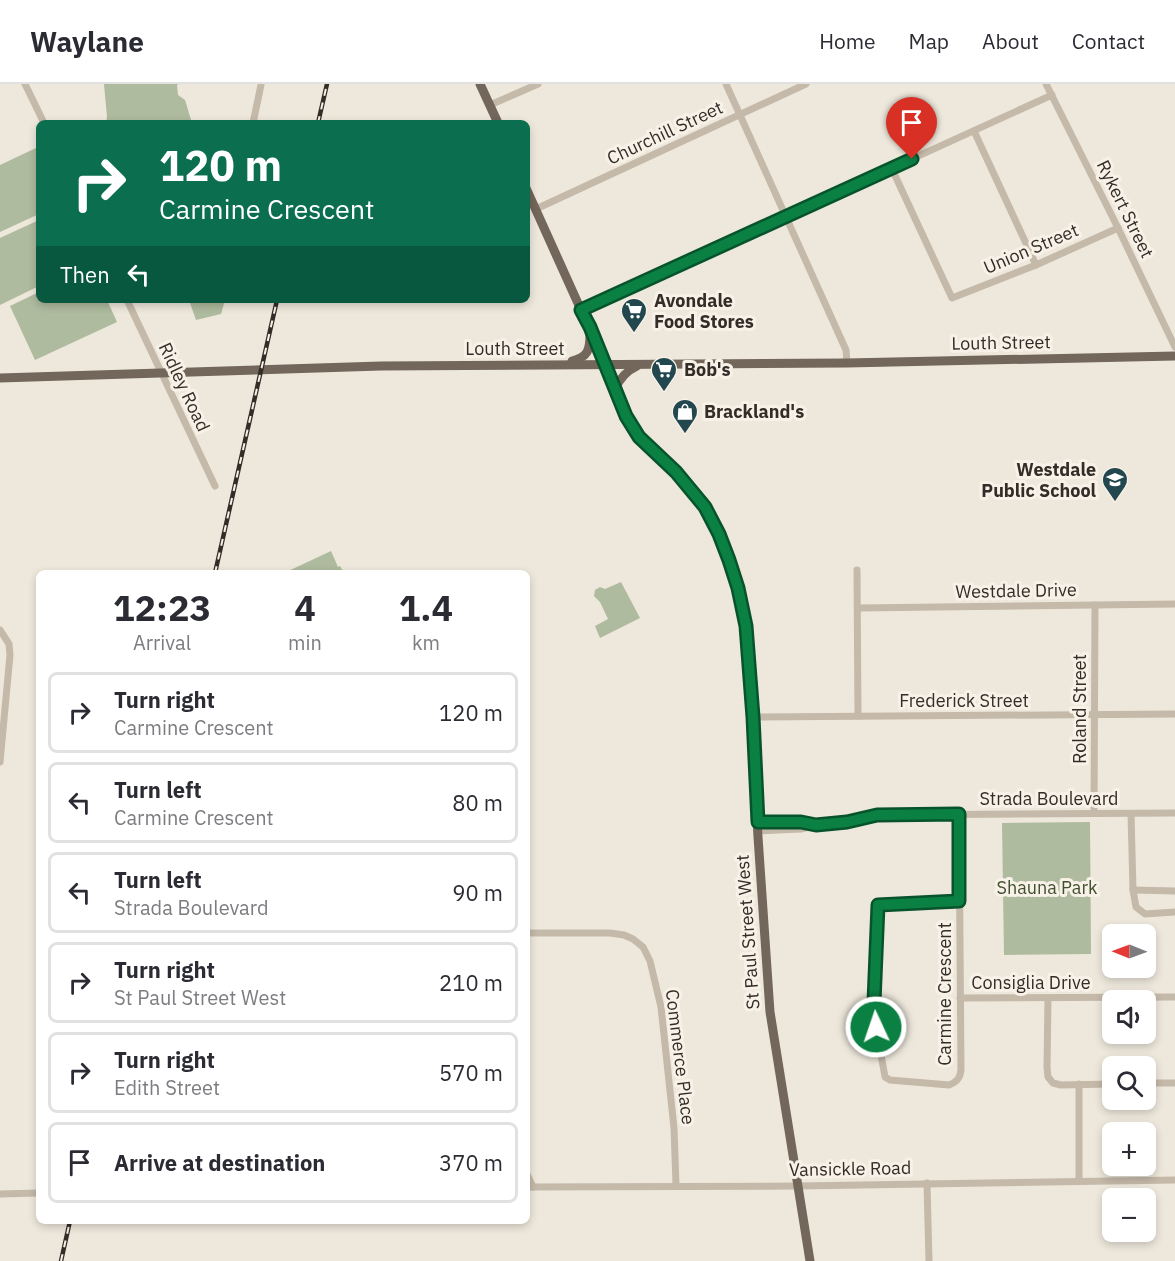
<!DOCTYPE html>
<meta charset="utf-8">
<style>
body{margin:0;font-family:"IBM Plex Sans",sans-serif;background:#f2f2f3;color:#2b2b33;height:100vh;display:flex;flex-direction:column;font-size:22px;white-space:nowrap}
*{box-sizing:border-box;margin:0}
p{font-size:20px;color:#7c7c81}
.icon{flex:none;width:33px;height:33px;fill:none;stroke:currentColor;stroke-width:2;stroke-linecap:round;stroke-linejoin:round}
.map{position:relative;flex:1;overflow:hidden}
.panel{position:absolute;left:36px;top:486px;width:494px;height:654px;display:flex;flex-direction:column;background:#fff;border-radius:9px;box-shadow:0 3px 9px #0003}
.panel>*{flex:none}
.banner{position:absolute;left:36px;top:36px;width:494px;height:183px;border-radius:9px;box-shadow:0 3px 9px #0003;background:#0b6e4f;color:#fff;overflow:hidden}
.needle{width:39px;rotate:271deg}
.fabs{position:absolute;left:1102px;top:840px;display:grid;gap:12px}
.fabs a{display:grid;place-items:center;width:54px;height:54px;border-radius:9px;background:#fff;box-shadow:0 3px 9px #0003;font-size:30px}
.pin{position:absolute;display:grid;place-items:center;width:51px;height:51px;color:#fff;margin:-62px -26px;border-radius:50% 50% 50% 0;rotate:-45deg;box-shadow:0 0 6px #0007}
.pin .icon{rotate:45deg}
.me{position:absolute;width:66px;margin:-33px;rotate:357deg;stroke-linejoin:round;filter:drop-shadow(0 0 4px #0008)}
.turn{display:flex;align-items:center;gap:21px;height:126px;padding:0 24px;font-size:27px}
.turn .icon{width:78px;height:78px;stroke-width:2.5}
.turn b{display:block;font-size:42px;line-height:51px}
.then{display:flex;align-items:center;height:57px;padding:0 24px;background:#0003;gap:12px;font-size:22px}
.eta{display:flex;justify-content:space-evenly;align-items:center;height:102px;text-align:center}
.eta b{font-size:36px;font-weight:700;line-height:42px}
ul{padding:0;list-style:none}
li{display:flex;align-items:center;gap:18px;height:81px;margin:0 12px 9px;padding:0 12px;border:3px solid #e1e1e2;border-radius:9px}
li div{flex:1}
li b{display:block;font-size:22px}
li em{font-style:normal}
header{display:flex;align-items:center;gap:36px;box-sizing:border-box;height:84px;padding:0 30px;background:#fff;border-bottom:2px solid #e1e1e2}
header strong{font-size:28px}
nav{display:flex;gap:33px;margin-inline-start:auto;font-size:21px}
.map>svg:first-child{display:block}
.green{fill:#aebb9e}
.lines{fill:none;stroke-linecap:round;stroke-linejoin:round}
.minor{stroke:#c5b9a9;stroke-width:7}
.major{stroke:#73665b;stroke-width:9}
.rail-casing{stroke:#332d28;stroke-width:4.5}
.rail{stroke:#f7f1e7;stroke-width:2;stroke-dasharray:7;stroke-linecap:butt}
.route-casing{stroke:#07532c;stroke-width:15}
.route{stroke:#0b8043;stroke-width:10}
.labels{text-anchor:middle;stroke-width:6;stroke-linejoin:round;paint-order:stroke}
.street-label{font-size:18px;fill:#332d28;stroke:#f7f1e7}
.poi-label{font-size:18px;font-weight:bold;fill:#332d28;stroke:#f7f1e7;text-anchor:start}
.park-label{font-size:18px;fill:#3f4e2f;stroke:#f7f1e7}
</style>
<header>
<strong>Waylane</strong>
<nav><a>Home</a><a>Map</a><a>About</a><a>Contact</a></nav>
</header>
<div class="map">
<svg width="1175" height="1177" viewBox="0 0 1175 1177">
<rect width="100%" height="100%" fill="#eee8dc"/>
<g class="green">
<path d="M104,0H179L177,1L178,11L185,16L192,39H106L107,33Z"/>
<path d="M36,64L39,71V130L0,148V81Z"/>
<path d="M39,136V202L0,221V154Z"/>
<path d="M39,208V216H107L117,238L35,276L10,222Z"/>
<path d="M189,216H225L221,230L196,236Z"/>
<path d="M331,467L338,483L340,482L344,489H284Z"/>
<path d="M621,498L640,534L600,554L595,542L608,535L600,518L594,512L595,506L600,503L605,505Z"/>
<path d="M1090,738L1091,870L1004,871L1002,739Z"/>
</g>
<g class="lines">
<g class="minor">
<path d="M25,0L44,39"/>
<path d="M726,0L846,266L847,279"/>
<path d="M1046,0L1118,144L1175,263"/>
<path d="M490,21L538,0"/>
<path d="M253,39L261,1"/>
<path d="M974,47L1036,181"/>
<path d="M892,85L952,214L1036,181L1118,144"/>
<path d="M536,125L806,0"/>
<path d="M127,216L215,402"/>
<path d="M581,226L1052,11"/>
<path d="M857,486L858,632"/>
<path d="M858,524L1175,520"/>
<path d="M0,546L9,560L10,571L0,678"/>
<path d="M753,633L1175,630"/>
<path d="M1094,729L1095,521"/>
<path d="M959,730L961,986C960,994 957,998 949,1001L890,996L885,993L876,943L874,918L878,821L959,817"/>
<path d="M1131,730L1133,806L1136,823L1145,830L1175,828"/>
<path d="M758,738H801L814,740"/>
<path d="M758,747L801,745L816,741L838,739L877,731H888L1175,729"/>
<path d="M1133,806L1175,807"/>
<path d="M526,849H610L624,851L633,855L643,863L650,877L661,923L674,1044L676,1101"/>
<path d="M960,914L1175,913"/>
<path d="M1048,914L1047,983L1048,993L1053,999L1061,1001L1113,1000"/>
<path d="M1146,999H1175"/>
<path d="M1079,1000V1097"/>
<path d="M526,1088L533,1103"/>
<path d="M927,1099L929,1177"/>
<path d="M526,1103L799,1102L1175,1096"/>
<path d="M0,1110L39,1109"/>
</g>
<g class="major">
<path d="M480,0L498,39"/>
<path d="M526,104L581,226L590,243L626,332L639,353L676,388L705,423L719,451L738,504L746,542L749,578L758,753L770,928L810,1177"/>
<path d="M572,277C588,273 590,266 590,250"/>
<path d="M0,294L381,282L847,279L1175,272"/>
<path d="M615,305C620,294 626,287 637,282"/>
</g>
<defs>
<g id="rail">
<path d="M318,39L327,0"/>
<path d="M215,489L277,216"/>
<path d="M61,1177L70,1137"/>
</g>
</defs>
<use href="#rail" class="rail-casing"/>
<use href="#rail" class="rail"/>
</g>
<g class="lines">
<defs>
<path id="route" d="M876,943L874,918L878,821L959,817V730L877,731L847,738L816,741L801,738H758L753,633L746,542L738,504L729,476L719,450L705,423L676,388L639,353L626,332L590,243L581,226L912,75"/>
</defs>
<use href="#route" class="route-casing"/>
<use href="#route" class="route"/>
</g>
<defs>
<symbol id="supermarket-pin" viewBox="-11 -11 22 30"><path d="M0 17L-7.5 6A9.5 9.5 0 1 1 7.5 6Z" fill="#23474f" stroke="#f7f1e7"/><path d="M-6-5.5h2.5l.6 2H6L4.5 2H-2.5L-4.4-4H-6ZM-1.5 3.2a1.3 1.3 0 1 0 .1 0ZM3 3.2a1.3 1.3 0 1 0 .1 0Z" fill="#fff"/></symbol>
<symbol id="shop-pin" viewBox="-11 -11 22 30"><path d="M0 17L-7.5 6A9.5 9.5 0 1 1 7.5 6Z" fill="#23474f" stroke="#f7f1e7"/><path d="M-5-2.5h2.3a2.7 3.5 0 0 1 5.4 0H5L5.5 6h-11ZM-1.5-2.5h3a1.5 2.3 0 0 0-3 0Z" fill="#fff"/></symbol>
<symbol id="school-pin" viewBox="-11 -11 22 30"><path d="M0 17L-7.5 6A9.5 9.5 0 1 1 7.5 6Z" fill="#23474f" stroke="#f7f1e7"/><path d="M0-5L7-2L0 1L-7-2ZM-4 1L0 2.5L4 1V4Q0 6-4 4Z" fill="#fff"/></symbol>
</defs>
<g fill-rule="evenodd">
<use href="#supermarket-pin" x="619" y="212" width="30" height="40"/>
<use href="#supermarket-pin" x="649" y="271" width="30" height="40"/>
<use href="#shop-pin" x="670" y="313" width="30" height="40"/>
<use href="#school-pin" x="1100" y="381" width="30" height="40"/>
</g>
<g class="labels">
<g class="street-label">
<text transform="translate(665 49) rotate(-25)" y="6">Churchill Street</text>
<text transform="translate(1125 125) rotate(64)" y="6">Rykert Street</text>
<text transform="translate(1031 165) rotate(-23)" y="6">Union Street</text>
<text transform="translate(1001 259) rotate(-1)" y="6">Louth Street</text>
<text x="515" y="271">Louth Street</text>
<text transform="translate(184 303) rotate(65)" y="6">Ridley Road</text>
<text transform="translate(1016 507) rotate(-1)" y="6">Westdale Drive</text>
<text x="964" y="623">Frederick Street</text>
<text transform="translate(1080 625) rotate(-90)" y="6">Roland Street</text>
<text x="1049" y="721">Strada Boulevard</text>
<text transform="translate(748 848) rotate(-94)" y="6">St Paul Street West</text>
<text x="1031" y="905">Consiglia Drive</text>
<text transform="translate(945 910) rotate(-90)" y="6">Carmine Crescent</text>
<text transform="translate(680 973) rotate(83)" y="6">Commerce Place</text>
<text transform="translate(850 1085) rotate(-1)" y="6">Vansickle Road</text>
</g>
<g class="poi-label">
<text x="654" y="223">Avondale<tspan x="654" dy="21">Food Stores</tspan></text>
<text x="684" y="292">Bob's</text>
<text x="704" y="334">Brackland's</text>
<text x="1096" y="392" text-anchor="end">Westdale<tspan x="1096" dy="21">Public School</tspan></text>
</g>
<g class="park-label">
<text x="1047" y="810">Shauna Park</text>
</g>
</g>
</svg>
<div class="fabs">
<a><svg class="needle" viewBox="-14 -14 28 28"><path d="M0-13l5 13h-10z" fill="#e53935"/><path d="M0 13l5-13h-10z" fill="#7c7c81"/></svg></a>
<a><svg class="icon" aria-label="sound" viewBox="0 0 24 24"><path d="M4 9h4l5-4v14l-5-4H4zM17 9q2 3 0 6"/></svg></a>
<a><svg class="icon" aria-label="search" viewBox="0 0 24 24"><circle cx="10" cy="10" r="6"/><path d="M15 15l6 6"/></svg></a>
<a>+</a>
<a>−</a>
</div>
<div class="pin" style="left:912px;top:75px;background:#d93025"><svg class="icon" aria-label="arrive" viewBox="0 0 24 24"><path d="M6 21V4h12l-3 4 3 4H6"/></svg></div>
<svg class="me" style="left:876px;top:943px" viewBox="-20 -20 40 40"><circle r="17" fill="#0b8043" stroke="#fff" stroke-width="3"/><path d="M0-11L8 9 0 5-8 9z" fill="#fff"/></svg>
<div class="banner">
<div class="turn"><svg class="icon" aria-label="right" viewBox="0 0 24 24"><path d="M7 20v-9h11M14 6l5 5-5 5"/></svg><div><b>120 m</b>Carmine Crescent</div></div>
<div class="then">Then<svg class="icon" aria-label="left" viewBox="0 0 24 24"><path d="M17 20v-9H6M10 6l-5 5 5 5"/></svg></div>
</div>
<section class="panel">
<div class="eta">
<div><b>12:23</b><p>Arrival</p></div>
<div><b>4</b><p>min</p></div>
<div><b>1.4</b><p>km</p></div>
</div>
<ul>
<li><svg class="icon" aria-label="right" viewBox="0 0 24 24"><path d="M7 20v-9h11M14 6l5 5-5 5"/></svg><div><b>Turn right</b><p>Carmine Crescent</p></div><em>120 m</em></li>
<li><svg class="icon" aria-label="left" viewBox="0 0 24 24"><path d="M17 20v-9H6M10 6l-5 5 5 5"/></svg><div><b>Turn left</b><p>Carmine Crescent</p></div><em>80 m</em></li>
<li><svg class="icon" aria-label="left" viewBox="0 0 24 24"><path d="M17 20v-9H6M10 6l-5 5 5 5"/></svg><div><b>Turn left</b><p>Strada Boulevard</p></div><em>90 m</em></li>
<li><svg class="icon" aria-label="right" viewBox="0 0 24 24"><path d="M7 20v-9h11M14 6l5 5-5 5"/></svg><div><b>Turn right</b><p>St Paul Street West</p></div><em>210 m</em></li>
<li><svg class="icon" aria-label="right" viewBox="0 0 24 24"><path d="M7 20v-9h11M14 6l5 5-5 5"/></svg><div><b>Turn right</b><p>Edith Street</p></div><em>570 m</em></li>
<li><svg class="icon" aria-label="arrive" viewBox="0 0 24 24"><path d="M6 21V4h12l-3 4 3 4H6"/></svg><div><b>Arrive at destination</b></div><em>370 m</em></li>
</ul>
</section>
</div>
